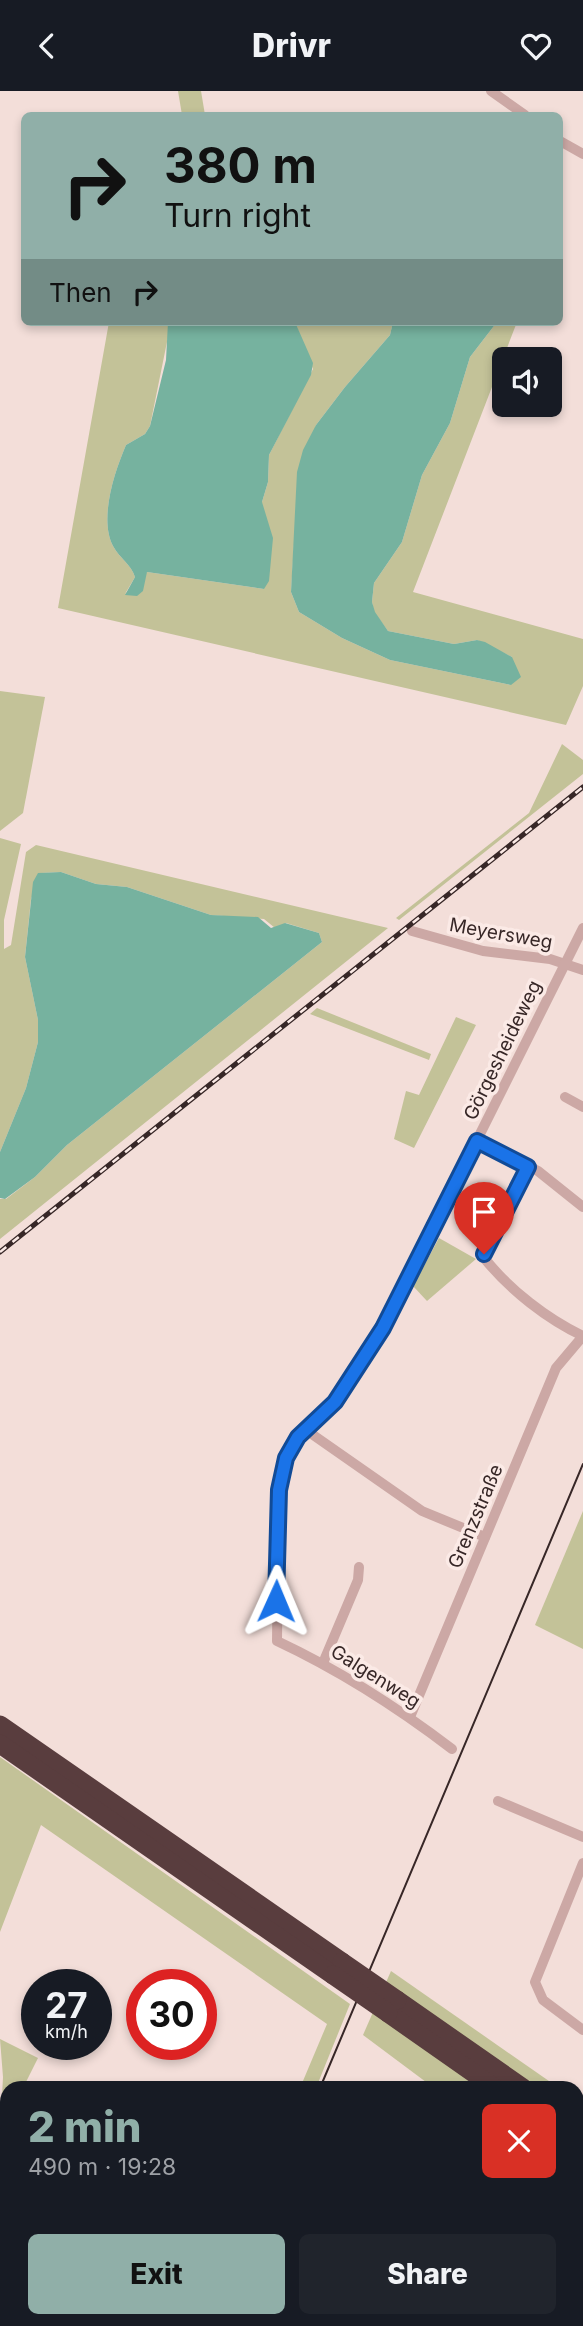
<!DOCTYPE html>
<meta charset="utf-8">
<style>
body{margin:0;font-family:Inter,sans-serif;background:#20242c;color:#f1f3f6;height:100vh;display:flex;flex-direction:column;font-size:26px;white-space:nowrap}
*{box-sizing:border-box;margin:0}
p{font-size:23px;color:#9ea1a6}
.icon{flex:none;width:38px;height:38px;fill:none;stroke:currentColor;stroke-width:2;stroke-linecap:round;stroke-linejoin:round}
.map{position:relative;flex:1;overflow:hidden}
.panel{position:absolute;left:0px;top:1990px;width:584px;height:247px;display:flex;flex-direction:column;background:#171b24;border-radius:21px 21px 0 0;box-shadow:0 4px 10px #0003}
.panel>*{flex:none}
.hud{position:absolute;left:21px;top:21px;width:542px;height:214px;border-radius:10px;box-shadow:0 4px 10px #0003;background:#90afa8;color:#111;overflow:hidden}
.tools{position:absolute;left:492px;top:256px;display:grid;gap:14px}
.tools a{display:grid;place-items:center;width:70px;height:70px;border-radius:10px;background:#171b24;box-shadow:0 4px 10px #0003;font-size:35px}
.speed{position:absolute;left:21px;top:1878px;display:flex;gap:14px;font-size:35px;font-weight:700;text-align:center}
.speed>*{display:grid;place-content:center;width:91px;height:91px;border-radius:50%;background:#171b24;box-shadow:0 4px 10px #0003;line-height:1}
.speed small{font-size:18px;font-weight:400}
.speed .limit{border:10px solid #d22;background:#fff;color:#111}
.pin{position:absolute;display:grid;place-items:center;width:60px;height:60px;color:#fff;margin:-72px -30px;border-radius:50% 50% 50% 0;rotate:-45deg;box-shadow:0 0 7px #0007}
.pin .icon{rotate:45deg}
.me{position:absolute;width:77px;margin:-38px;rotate:1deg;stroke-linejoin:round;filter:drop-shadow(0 0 5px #0008)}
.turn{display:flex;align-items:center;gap:24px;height:147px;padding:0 28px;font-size:32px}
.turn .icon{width:91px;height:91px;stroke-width:2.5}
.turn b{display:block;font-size:49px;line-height:60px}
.then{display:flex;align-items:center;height:66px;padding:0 28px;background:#0003;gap:14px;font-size:26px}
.round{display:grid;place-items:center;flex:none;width:74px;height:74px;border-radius:10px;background:#20242c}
.summary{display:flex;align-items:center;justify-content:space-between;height:119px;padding:0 28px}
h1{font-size:42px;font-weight:800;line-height:52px;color:#90afa8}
.action{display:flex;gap:14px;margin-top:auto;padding:14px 28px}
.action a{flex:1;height:80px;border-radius:10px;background:#90afa8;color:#111;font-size:28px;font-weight:800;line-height:80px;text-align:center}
.action a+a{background:#20242c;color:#f1f3f6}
header{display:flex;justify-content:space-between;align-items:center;height:91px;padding:0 28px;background:#171b24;font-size:32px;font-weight:800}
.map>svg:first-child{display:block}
.green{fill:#c3c298}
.water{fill:#76b29f}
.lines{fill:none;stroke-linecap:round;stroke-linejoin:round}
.street{stroke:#cca8a5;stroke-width:10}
.highway{stroke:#593d3e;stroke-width:19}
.tram{stroke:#372727;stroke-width:2}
.rail-casing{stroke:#372727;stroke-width:5}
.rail{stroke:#fbeae6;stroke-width:2.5;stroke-dasharray:8;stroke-linecap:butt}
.highway-bridge{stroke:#593d3e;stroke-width:19}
.route-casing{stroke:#114b97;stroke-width:18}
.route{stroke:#1a73e8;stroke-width:12}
.labels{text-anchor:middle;stroke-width:7;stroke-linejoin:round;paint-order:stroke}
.street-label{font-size:19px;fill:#372727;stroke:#fbeae6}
</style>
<header><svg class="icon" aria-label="back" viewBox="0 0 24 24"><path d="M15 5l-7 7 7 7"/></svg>Drivr<svg class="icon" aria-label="heart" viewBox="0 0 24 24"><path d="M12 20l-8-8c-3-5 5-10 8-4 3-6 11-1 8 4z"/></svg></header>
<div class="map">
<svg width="583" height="2235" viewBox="0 0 583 2235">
<rect width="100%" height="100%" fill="#f3ded9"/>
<g class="green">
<path d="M178,0H201L205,24H182Z"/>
<path d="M109,231H168L169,241L150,335L145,343L126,354C114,382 99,428 113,455C120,468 131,473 135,486L125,503L147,481L264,498L262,411L268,391L269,364L313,278L295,231H393L390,244L345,296L316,334L297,405L291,501L299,521L342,547L390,569L511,594L512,566L477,549L454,553L388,540L374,521L372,511L374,492L402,451L422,384L450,332L470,266L497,231H517L413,501L583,548V595L566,634L58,517Z"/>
<path d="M0,600L45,606L23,722L0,740Z"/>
<path d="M562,653L583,669V683L399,829L396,827L529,722Z"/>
<path d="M0,747L21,753L4,829V858L11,854L26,761L36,754L388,837L0,1148V1108H6L35,1086L67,1054L322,851L319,842L286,832L275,837L264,828L211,824L127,796L96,793L61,781L41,782L31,808L25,866L38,929V951L26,997L0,1061Z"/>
<path d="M317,917L431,963L429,969L310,923Z"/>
<path d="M456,926L476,934L414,1057L394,1048L406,1000L419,1004Z"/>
<path d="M439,1147L476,1168L427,1210L413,1195Z"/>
<path d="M583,1420V1558L535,1534Z"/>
<path d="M0,1666L350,1913L316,1997H300L327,1933L41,1734L0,1841Z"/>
<path d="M391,1880L559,1997H434L363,1944Z"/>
<path d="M0,1948L38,1967L23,1997H7V2030L0,2045L3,1986Z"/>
<path d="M578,2009L583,2013V2235H519L516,2230H578Z"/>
<path d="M151,2230H218L215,2235H148Z"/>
</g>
<g class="water">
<path d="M168,231H295L313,272L311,284L269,364L268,391L262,411L273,447L269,490L264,498L147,481L143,500L137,505L125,504L135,486C131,473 120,468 113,455C99,428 114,382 126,354L145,343L150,335L166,269Z"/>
<path d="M393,231H497L470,266L450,332L422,384L402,451L374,492L372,511L375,521L388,540L454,553L477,549L485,551L512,566L521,586L511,594L390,569L342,547L299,521L291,501L297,381L303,359L316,334L345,296L390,244Z"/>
<path d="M61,781L96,793L127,796L211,824L258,826L271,837L285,832L319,842L322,851L67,1054L35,1086L5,1108L0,1107V1061L26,997L38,951V929L25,866L33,791L38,782Z"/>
<path d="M0,2122L7,2125V2230H151L148,2235H0Z"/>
</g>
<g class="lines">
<g class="street">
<path d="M491,0L525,24"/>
<path d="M560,50L583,63"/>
<path d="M412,840L483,860L550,868L583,879"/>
<path d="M565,1006L583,1016"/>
<path d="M477,1050L538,1080L583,1116"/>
<path d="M528,1076L484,1163L485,1168C510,1199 547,1228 583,1245"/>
<path d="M306,1339L422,1420L485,1446"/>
<path d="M323,1572L358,1489L359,1476"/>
<path d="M410,1626L556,1277L583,1245"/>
<path d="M452,1658C397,1616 341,1580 277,1550L279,1399L286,1367L298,1346L335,1312L383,1237L583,837"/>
<path d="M498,1710L583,1746"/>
<path d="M583,1772L535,1891L543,1909L583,1939"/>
</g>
<g class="highway">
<path d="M0,1634L342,1871"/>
<path d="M0,1653L333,1884"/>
<path d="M397,1909L523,1997"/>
<path d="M388,1922L495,1997"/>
<path d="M578,2035L583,2039"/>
<path d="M578,2055L583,2059"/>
<path d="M578,2121L583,2118"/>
<path d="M557,2230L562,2235"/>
</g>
<g class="tram">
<path d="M320,1997L583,1373"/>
<path d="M219,2235L221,2230"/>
</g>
<defs>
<path id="rail" d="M0,1161L583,696"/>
</defs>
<use href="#rail" class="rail-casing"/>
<use href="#rail" class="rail"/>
<g class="highway-bridge">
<path d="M342,1871L397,1909"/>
<path d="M333,1884L388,1922"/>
</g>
</g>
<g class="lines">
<defs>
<path id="route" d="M276,1510L279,1399L286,1367L298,1346L335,1311L383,1237L477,1050L528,1076L484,1163"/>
</defs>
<use href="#route" class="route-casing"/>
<use href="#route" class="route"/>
</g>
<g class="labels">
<g class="street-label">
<text transform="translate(501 842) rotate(10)" y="7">Meyersweg</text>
<text transform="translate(502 959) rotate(-64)" y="7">Görgesheideweg</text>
<text transform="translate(475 1425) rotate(-67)" y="7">Grenzstraße</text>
<text transform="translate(376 1585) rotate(32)" y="7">Galgenweg</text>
</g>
</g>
</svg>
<div class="tools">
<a><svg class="icon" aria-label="sound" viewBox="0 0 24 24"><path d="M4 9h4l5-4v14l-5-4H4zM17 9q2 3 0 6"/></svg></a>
</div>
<div class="speed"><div>27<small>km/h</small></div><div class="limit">30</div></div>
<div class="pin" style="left:484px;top:1163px;background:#d93025"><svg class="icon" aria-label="arrive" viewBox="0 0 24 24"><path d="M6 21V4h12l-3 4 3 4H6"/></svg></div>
<svg class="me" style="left:276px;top:1510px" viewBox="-20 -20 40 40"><path d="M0-17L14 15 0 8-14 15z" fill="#1a73e8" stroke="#fff" stroke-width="4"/></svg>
<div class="hud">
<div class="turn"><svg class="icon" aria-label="right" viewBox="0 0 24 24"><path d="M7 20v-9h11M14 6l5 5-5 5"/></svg><div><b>380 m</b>Turn right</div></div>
<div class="then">Then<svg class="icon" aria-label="right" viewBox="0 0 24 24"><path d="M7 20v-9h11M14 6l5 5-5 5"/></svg></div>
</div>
<section class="panel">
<div class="summary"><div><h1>2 min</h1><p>490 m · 19:28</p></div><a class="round" style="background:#d93025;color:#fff"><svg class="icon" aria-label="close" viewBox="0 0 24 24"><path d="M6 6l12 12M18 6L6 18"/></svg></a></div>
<div class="action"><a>Exit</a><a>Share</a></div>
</section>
</div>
